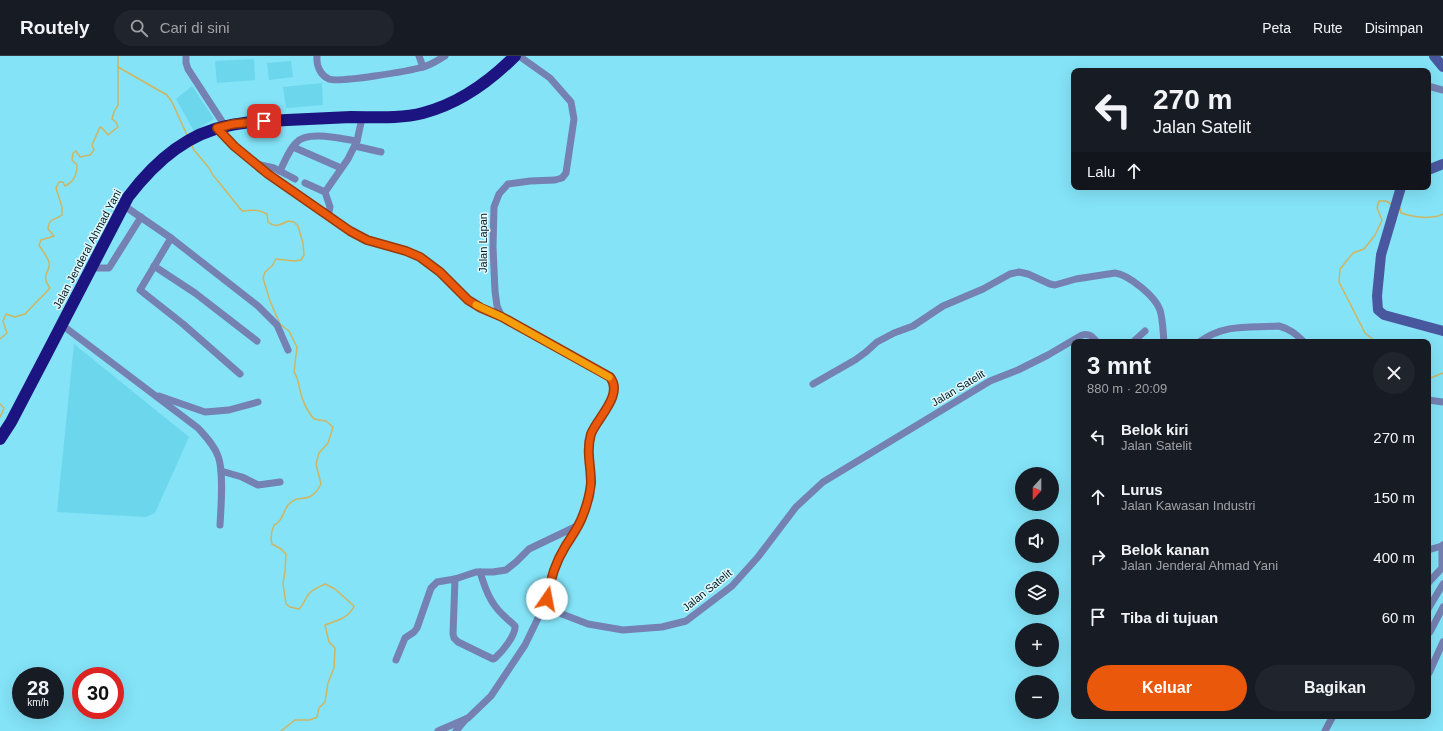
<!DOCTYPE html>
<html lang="id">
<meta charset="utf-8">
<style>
body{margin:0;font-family:Arial,sans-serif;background:#20242c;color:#f1f3f6;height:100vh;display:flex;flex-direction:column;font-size:15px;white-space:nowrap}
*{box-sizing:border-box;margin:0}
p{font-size:13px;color:#9ea1a6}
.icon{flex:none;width:22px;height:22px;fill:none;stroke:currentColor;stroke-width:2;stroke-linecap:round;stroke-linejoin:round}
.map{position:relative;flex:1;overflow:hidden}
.panel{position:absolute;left:1071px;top:283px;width:360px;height:380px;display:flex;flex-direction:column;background:#171b24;border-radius:8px;box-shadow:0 4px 16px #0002}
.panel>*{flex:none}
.hud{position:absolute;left:1071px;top:12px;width:360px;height:122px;border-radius:8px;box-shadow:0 4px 16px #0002;background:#171b24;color:#f1f3f6;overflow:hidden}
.needle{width:26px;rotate:201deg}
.controls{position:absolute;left:1015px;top:411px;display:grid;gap:8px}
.controls a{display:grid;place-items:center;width:44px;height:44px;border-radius:50%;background:#171b24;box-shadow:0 4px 16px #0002;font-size:20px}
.speed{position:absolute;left:12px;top:611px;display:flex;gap:8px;font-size:20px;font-weight:700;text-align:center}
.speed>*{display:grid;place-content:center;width:52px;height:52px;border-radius:50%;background:#171b24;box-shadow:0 4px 16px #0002;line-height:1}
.speed small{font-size:10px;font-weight:400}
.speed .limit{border:6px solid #d22;background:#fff;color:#111}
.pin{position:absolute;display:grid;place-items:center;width:34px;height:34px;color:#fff;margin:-17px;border-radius:8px;box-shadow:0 2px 6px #0006}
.me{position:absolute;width:44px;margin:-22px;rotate:12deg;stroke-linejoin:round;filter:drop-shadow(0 0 3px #0008)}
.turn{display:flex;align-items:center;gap:14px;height:84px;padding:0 16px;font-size:18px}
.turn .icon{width:52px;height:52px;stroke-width:2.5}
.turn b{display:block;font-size:28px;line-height:34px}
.then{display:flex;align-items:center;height:38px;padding:0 16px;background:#0003;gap:8px;font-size:15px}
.round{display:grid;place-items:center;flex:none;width:42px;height:42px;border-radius:21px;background:#20242c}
.head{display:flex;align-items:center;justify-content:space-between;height:68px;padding:0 16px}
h1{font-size:24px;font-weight:700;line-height:30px}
.cta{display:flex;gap:8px;margin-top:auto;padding:8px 16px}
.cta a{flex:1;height:46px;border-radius:24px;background:#ea580c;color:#fff;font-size:16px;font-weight:700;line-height:46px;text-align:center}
.cta a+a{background:#20242c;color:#f1f3f6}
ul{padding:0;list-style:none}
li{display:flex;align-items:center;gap:12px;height:60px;padding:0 16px}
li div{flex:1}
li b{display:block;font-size:15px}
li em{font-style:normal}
header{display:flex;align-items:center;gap:24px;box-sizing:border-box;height:56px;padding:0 20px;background:#171b24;border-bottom:1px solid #363941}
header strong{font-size:19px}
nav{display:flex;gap:22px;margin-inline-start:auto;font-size:14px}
.search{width:280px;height:36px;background:#20242c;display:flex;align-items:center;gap:10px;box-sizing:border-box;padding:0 14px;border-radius:22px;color:#9ea1a6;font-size:15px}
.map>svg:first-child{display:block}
.built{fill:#6bd6ec}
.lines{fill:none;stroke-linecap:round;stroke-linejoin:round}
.stream{stroke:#cfb561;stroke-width:1.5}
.street{stroke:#7481b2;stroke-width:7}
.secondary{stroke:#49589e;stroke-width:10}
.highway{stroke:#1c1480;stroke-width:12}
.route-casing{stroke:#983908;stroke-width:10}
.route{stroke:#ea580c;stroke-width:7}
.slow{stroke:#f59e0b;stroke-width:7}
.labels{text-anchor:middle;stroke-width:3;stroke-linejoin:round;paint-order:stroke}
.street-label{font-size:11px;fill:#00181e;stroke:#dff9ff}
</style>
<header>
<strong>Routely</strong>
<div class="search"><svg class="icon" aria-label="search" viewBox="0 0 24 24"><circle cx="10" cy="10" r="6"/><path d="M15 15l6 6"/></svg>Cari di sini</div>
<nav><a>Peta</a><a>Rute</a><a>Disimpan</a></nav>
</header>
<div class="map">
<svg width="1443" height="675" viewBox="0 0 1443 675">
<rect width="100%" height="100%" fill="#84e3f7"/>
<g class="built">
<path d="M254,3L255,24L217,27L215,5Z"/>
<path d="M291,5L293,21L269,24L267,7Z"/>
<path d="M322,27L323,49L286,52L283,31Z"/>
<path d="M192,30L214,63L194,75L176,43Z"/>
<path d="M74,288L189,381L155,457L146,461L57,456Z"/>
</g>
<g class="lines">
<g class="stream">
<path d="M118,11L167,39L172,46L187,79"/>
<path d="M191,88L194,94L209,112L213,119L242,155C251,154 259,153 267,158L268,166C276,172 280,169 288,165L294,166L298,170L303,187L304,199L301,204L294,205L276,203L272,210L265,216L263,222L270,245L280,268L289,275L297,291L294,316C299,323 298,327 300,334C302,344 307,355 314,363L326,365L333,371L328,387L319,397L316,408L321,428C309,451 299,436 288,449C283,456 282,466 274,469C271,476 270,481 272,488L281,493L286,498L285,515L283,528L286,548L290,551L299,553C304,549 304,544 308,539C312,533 319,531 325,528L335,533L354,550C349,562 336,565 325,569L329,586L335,592L334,612L328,627L325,646L319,652L317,661L310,664H295L281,675"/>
<path d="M1398,151L1400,152L1401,157C1412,161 1433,164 1443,158"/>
<path d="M0,283L7,277L3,265L6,258L15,261L25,258L50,232C39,217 52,216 49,206C47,200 42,194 39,189L41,184L54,180L48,173C49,161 54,165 62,159V151L56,132L59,126H63L65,130C74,126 77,118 77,109L72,104L73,97L76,95L80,101L90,99L94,94L92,89L100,71L102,72L108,79L118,71L116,66L112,63L114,56L118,49V0"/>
<path d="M1376,286L1365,277L1339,226L1340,213L1353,197L1364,193L1375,179L1382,164L1377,152L1379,145H1386L1391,148"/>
<path d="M1428,323L1443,317"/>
<path d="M0,348L4,352L0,361"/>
</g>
<g class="street">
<path d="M186,0V7L188,13L225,70"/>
<path d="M317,0C316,9 320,19 329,23C339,27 409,15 423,11C431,9 438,4 445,0"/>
<path d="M419,0L423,11"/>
<path d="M1428,30L1443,34"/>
<path d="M217,72L234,90L268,118L350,175L367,184L406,195L420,201L440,216L468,244L481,252L502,261L610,321C624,339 597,362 591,378C585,395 591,410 591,426C590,437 587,449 583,459C580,470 571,481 565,491C555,507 546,529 547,548L553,553L562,558L588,568L623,574L662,571L686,565L732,530L758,501L796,451L823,426L990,325L1018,314L1048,299L1082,279C1089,277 1092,280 1097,286"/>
<path d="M355,90L381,96"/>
<path d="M293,91L341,112"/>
<path d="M256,108L274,112L295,123"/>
<path d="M280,115C285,105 289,93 297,86C308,74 342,83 357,85L362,62"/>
<path d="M305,127L325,136L330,151L328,160"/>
<path d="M325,136L348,103L357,85"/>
<path d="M123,149L171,182L258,250L277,269L288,294"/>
<path d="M171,182L140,234L183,268L240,318"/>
<path d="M154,210L195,237L257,285"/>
<path d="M91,212H109L141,161"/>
<path d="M502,261L497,250L495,235L493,191L494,151L499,138L508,128L530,125L555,124L562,122L566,117L574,63L571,46L550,22L519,0"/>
<path d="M62,269L198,372C206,381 214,389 218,400C224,415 221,451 220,469"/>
<path d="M1133,286L1145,275"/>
<path d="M1199,286C1226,267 1249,272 1279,270C1290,273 1296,278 1304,286"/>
<path d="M813,328L855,304L866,296L877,286L894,277L913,270L943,250L983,233L1010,218L1019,216L1028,218L1050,228L1055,229L1076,223L1115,217C1129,219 1155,240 1160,254C1163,264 1163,276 1164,286"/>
<path d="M159,340L205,356L229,354L258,346"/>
<path d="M1428,344L1443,346"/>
<path d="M221,415L242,421L258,429L280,426"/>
<path d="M1428,494L1442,490L1443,489"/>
<path d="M455,523L453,578L454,582L458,586L493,603L495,602C502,596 516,579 515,570C511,566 507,563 503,559C490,547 485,532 480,516"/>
<path d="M1428,527L1442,512V490"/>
<path d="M1428,553L1443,528"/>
<path d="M1430,576L1443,551"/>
<path d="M396,604L405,582L414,576L417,572L431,532L437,526L455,523L476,516H493L506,514L516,506L529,493L577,470"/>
<path d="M1429,617L1443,586"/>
<path d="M438,675L468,662L491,640L525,589L541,556L547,548"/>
<path d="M456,675L466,663"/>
<path d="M1325,675L1333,660"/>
</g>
<g class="secondary">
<path d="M1434,0L1443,11"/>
<path d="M1428,114L1443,108"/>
<path d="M1401,131L1381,199L1377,240L1378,254L1384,259L1443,275"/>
</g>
<path class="highway" d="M0,383L11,366L45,301L128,141C153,108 185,78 227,70C247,65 267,65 287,64C308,63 330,62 351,61C375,61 400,63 423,57C458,48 490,25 515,0"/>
</g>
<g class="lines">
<defs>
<path id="route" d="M264,65L233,68L217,72L234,90L268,118L350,175L367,184L406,195L420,201L440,216L468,244L481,252L502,261L610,321C624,339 597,362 591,378C586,395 591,410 591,427C590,438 587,449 583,459C579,471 571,481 565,491C555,507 550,524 547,543"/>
</defs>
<use href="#route" class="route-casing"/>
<use href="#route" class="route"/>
<path class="slow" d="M476,249L502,261L609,321"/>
</g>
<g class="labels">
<g class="street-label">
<text transform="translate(483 187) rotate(-90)" y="4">Jalan Lapan</text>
<text transform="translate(87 193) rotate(-62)" y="4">Jalan Jenderal Ahmad Yani</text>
<text transform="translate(958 332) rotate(-31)" y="4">Jalan Satelit</text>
<text transform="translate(707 534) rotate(-39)" y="4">Jalan Satelit</text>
</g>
</g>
</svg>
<div class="controls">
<a><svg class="needle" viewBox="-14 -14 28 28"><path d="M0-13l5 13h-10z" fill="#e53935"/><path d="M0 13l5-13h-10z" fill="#9ea1a6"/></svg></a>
<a><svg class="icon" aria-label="sound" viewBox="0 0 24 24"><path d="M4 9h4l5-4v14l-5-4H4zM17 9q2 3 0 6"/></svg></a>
<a><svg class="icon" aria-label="layers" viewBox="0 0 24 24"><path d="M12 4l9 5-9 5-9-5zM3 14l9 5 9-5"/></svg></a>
<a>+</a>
<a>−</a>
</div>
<div class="speed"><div>28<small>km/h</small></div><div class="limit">30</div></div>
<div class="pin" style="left:264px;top:65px;background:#d93025"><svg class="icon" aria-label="arrive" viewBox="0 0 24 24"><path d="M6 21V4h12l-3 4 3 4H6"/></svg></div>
<svg class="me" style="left:547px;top:543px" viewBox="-20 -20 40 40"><circle r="19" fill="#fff"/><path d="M0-13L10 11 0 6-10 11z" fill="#ea580c"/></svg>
<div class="hud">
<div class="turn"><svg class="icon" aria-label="left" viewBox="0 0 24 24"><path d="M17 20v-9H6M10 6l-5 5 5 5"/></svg><div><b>270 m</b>Jalan Satelit</div></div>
<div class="then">Lalu<svg class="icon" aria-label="ahead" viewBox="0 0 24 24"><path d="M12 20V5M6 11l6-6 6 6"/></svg></div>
</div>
<section class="panel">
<div class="head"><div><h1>3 mnt</h1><p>880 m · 20:09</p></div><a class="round"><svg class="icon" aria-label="close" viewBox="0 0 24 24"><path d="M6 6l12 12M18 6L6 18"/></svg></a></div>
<ul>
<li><svg class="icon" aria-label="left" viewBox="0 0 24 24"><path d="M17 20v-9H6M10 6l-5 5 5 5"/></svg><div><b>Belok kiri</b><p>Jalan Satelit</p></div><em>270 m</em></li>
<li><svg class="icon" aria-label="ahead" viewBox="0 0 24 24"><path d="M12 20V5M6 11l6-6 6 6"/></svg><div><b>Lurus</b><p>Jalan Kawasan Industri</p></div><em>150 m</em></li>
<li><svg class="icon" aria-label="right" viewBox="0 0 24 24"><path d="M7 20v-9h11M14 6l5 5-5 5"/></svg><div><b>Belok kanan</b><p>Jalan Jenderal Ahmad Yani</p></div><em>400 m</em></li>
<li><svg class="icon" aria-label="arrive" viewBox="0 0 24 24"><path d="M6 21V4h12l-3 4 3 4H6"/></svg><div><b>Tiba di tujuan</b></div><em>60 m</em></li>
</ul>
<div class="cta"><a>Keluar</a><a>Bagikan</a></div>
</section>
</div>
